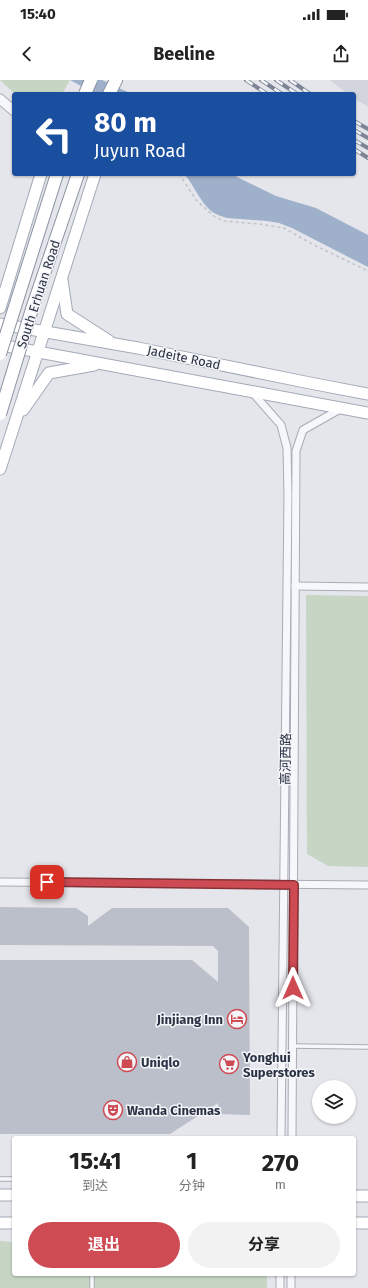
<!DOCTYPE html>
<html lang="zh">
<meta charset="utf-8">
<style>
body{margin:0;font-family:"Fira Sans","Noto Sans SC",sans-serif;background:#f2f2f2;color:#222;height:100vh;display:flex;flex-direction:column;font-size:15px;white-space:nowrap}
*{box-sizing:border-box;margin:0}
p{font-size:13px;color:#767676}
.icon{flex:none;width:22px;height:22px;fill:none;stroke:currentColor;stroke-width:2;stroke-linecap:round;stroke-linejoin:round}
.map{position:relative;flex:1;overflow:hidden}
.drawer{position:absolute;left:12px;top:1056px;width:344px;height:140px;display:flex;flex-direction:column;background:#fff;border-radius:4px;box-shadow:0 1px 3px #0004}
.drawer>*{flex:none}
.guide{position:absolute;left:12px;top:12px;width:344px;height:84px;border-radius:4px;box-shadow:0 1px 3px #0004;background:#1a4fa0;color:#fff;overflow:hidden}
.controls{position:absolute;left:312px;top:1000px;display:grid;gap:8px}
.controls a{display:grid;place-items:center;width:44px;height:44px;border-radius:50%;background:#fff;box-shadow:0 1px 3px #0004;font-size:20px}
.pin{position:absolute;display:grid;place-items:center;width:34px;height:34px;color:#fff;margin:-17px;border-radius:8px;box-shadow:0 2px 6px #0006}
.me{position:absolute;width:44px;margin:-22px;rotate:0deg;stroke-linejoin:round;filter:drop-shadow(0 0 3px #0008)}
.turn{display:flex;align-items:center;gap:14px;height:84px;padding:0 16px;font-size:18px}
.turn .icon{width:52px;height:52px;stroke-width:2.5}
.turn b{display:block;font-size:28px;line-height:34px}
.eta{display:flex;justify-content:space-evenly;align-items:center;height:68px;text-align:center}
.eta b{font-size:24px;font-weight:700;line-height:28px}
.button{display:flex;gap:8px;margin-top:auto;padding:8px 16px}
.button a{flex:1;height:46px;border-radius:24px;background:#ce4b53;color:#fff;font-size:16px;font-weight:700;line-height:46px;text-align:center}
.button a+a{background:#f2f2f2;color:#222}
.status{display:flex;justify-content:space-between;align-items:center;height:28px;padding:0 20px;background:#fff;direction:ltr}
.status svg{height:11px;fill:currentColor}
header{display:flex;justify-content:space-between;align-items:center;height:52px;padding:0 16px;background:#fff;font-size:18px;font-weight:700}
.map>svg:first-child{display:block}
.built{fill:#d2d5dd}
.green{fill:#c7d5c5}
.water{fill:#9fb0cb}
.building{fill:#bbbfc9}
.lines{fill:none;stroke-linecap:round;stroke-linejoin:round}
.service-casing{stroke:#a9acb6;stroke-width:5.5}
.minor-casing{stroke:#a9acb6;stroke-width:9}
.tertiary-casing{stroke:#a9acb6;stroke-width:11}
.primary-casing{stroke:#a3a9b7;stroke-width:13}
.trunk-casing{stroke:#8b92a2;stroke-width:14}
.path{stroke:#c1c4cb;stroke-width:1.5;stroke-dasharray:3 3;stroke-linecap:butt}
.service{stroke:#f6f7fa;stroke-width:3.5}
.minor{stroke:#f6f7fa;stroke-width:7}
.tertiary{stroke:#f6f7fa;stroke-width:9}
.primary{stroke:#fff;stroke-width:11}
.trunk{stroke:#fff;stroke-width:12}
.rail-casing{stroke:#7d8495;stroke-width:4}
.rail{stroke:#f3f5f8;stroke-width:2.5;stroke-dasharray:8;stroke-linecap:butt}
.trunk-bridge-casing{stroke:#8b92a2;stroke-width:14;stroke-linecap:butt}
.trunk-bridge{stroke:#fff;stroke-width:12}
.route-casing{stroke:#863136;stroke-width:10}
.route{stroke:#ce4b53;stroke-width:7}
.labels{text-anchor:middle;stroke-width:3;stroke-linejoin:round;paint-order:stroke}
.street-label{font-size:13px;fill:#2b3244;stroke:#f3f5f8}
.poi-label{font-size:13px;font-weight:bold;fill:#2b3244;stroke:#f3f5f8;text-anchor:start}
</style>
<div class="status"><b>15:40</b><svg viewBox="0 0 49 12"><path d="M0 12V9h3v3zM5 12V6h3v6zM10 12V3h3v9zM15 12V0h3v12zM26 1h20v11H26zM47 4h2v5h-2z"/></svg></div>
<header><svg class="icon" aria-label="back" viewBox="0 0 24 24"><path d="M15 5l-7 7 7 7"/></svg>Beeline<svg class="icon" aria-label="share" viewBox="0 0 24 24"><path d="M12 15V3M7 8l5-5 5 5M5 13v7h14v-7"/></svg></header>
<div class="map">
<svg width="368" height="1208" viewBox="0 0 368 1208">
<rect width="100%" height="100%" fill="#e4e6eb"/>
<path class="built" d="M330,0H368V27L354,18V14H348Z"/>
<g class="green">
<path d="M0,0H70L62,14H15Z"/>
<path d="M306,515L368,516V787L328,786L307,774Z"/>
<path d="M0,1161L14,1162V1194H267V1208H0Z"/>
</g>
<g class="water">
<path d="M70,0H102L132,14H96Z"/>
<path d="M184,94H235L237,97L276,116L316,128L368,155V187L292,148L279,143L267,141L227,138C221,136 214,134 210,130C199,120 194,105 184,94Z"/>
</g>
<path class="building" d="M0,827L76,828L88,836V846L112,828H228L249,847L250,1035L218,1034V1023L170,1054H0V880H192L218,902V871L213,866L0,865Z"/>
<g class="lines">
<defs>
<g id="service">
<path d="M293,966L368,967"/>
<path d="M0,1099H14"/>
<path d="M92,1194V1208"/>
</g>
<g id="minor">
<path d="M252,312L281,345L287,368L288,415L281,1058"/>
<path d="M295,506L368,507"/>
<path d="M0,802L368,805"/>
<path d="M292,1058L296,371L303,350L342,328"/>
<path d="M291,1194V1208"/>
<path d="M280,1208V1194"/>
</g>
<path id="tertiary" d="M0,19L14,31"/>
<g id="primary">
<path d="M62,200L67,234L109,261"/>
<path d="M0,228L41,94"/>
<path d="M0,244L138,268L310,303L368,314"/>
<path d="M0,265L368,333"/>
<path d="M23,330L49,293L94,285"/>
<path d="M0,389L95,94"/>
<path d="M0,1115H14"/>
<path d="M354,1116H368"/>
<path d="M0,1143H14"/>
<path d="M354,1143H368"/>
</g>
<path id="trunk" d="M109,14L116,0"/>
</defs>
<use href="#service" class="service-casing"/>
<use href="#minor" class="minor-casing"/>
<use href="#tertiary" class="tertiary-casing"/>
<use href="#primary" class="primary-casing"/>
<use href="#trunk" class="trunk-casing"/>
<g class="path">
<path d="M61,0L62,1"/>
<path d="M179,94L197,121L215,137L224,141L260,144L284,148L312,164L368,191"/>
</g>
<use href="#service" class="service"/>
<use href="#minor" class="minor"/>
<use href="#tertiary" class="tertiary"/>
<use href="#primary" class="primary"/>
<use href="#trunk" class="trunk"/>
<defs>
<g id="rail">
<path d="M246,0L267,14"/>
<path d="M261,0L282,14"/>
<path d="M276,0L297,14"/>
<path d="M290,0L310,14"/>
<path d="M354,41L368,49"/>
<path d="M354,50L368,58"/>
<path d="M354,60L368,68"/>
<path d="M354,69L368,78"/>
</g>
</defs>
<use href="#rail" class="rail-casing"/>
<use href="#rail" class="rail"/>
<defs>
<g id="trunk-bridge">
<path d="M85,14L91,0"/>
<path d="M0,274L57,94"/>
<path d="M0,334L32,229L78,94"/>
</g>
</defs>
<use href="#trunk-bridge" class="trunk-bridge-casing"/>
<use href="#trunk-bridge" class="trunk-bridge"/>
</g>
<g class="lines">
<defs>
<path id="route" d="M47,802L294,805L293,908"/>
</defs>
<use href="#route" class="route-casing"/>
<use href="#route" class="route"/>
</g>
<defs>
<symbol id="hotel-ring" viewBox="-11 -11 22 22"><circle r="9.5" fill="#f3f5f8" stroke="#ce4b53" stroke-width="1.5"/><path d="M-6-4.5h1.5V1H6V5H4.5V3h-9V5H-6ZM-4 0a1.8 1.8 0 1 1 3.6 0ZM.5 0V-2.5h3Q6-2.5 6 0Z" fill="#ce4b53"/></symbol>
<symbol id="shop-ring" viewBox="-11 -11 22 22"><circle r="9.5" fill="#f3f5f8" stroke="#ce4b53" stroke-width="1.5"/><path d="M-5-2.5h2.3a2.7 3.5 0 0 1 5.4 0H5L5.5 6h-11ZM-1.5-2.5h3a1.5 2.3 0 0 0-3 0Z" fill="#ce4b53"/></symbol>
<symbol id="supermarket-ring" viewBox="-11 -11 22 22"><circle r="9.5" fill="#f3f5f8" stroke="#ce4b53" stroke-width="1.5"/><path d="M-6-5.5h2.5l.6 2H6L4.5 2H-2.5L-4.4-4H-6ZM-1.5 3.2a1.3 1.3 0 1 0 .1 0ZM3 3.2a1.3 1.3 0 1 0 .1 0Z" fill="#ce4b53"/></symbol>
<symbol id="theatre-ring" viewBox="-11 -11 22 22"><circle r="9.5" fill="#f3f5f8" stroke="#ce4b53" stroke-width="1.5"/><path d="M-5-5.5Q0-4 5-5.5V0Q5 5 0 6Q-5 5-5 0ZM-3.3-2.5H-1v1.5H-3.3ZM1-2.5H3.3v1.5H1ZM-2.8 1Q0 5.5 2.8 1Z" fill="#ce4b53"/></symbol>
</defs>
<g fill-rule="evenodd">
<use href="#hotel-ring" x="226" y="928" width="22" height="22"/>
<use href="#shop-ring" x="116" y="971" width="22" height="22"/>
<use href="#supermarket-ring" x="218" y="973" width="22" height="22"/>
<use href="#theatre-ring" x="102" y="1019" width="22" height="22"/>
</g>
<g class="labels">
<g class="street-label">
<text transform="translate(38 214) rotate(-72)" y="5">South Erhuan Road</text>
<text transform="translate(184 277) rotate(12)" y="5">Jadeite Road</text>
<text transform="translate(285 679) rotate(-89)" y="5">高河西路</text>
</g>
<g class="poi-label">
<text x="223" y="944" text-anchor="end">Jinjiang Inn</text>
<text x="243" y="982">Yonghui<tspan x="243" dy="15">Superstores</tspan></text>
<text x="141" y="987">Uniqlo</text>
<text x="127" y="1035">Wanda Cinemas</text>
</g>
</g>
</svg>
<div class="controls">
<a><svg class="icon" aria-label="layers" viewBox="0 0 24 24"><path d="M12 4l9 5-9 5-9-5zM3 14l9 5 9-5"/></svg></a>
</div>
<div class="pin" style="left:47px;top:802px;background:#d93025"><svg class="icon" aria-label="arrive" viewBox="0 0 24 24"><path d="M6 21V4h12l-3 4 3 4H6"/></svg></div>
<svg class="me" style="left:293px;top:908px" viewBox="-20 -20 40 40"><path d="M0-17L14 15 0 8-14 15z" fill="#ce4b53" stroke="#fff" stroke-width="4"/></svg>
<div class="guide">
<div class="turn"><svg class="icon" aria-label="left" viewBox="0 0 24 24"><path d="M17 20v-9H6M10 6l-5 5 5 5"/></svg><div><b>80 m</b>Juyun Road</div></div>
</div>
<section class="drawer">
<div class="eta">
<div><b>15:41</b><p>到达</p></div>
<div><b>1</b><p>分钟</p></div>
<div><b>270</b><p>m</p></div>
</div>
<div class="button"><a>退出</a><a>分享</a></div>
</section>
</div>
